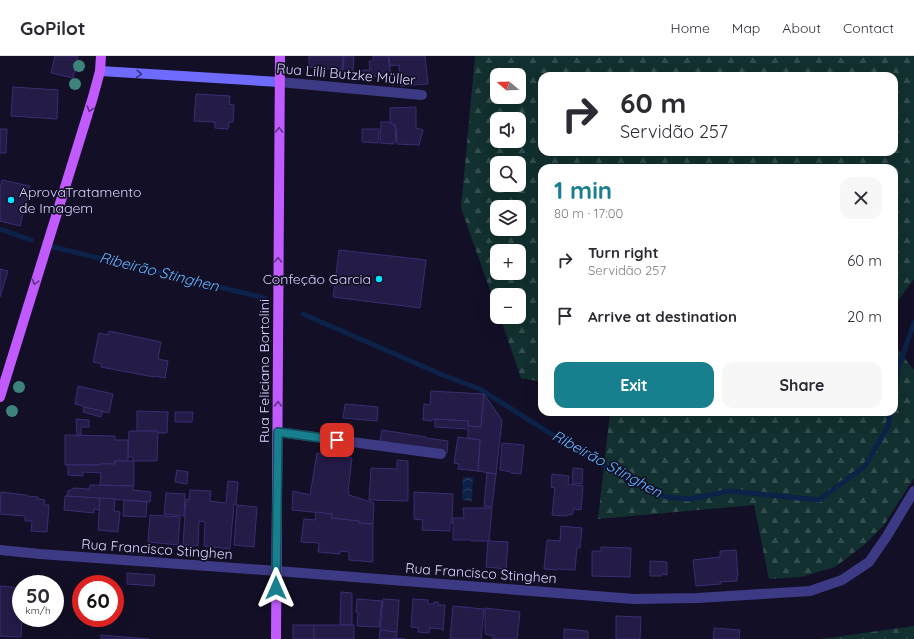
<!DOCTYPE html>
<meta charset="utf-8">
<style>
body{margin:0;font-family:Quicksand,sans-serif;background:#f7f7f7;color:#2b2b33;height:100vh;display:flex;flex-direction:column;font-size:15px;white-space:nowrap}
*{box-sizing:border-box;margin:0}
p{font-size:13px;color:#7c7c81}
.icon{flex:none;width:22px;height:22px;fill:none;stroke:currentColor;stroke-width:2;stroke-linecap:round;stroke-linejoin:round}
.map{position:relative;flex:1;overflow:hidden}
.sheet{position:absolute;left:538px;top:108px;width:360px;height:252px;display:flex;flex-direction:column;background:#fff;border-radius:12px;box-shadow:0 4px 16px #0002}
.sheet>*{flex:none}
.top-card{position:absolute;left:538px;top:16px;width:360px;height:84px;border-radius:12px;box-shadow:0 4px 16px #0002;background:#fff;color:#2b2b33;overflow:hidden}
.needle{width:26px;rotate:289deg}
.controls{position:absolute;left:490px;top:12px;display:grid;gap:8px}
.controls a{display:grid;place-items:center;width:36px;height:36px;border-radius:8px;background:#fff;box-shadow:0 4px 16px #0002;font-size:20px}
.speed{position:absolute;left:12px;top:519px;display:flex;gap:8px;font-size:20px;font-weight:700;text-align:center}
.speed>*{display:grid;place-content:center;width:52px;height:52px;border-radius:50%;background:#fff;box-shadow:0 4px 16px #0002;line-height:1}
.speed small{font-size:10px;font-weight:400}
.speed .limit{border:6px solid #d22;background:#fff;color:#111}
.pin{position:absolute;display:grid;place-items:center;width:34px;height:34px;color:#fff;margin:-17px;border-radius:8px;box-shadow:0 2px 6px #0006}
.me{position:absolute;width:44px;margin:-22px;rotate:0deg;stroke-linejoin:round;filter:drop-shadow(0 0 3px #0008)}
.turn{display:flex;align-items:center;gap:14px;height:84px;padding:0 16px;font-size:18px}
.turn .icon{width:52px;height:52px;stroke-width:2.5}
.turn b{display:block;font-size:28px;line-height:34px}
.round{display:grid;place-items:center;flex:none;width:42px;height:42px;border-radius:12px;background:#f7f7f7}
.summary{display:flex;align-items:center;justify-content:space-between;height:68px;padding:0 16px}
h1{font-size:24px;font-weight:700;line-height:30px;color:#187f8f}
.button{display:flex;gap:8px;margin-top:auto;padding:8px 16px}
.button a{flex:1;height:46px;border-radius:12px;background:#187f8f;color:#fff;font-size:16px;font-weight:700;line-height:46px;text-align:center}
.button a+a{background:#f7f7f7;color:#2b2b33}
ul{padding:0;list-style:none}
li{display:flex;align-items:center;gap:12px;height:56px;padding:0 16px}
li div{flex:1}
li b{display:block;font-size:15px}
li em{font-style:normal}
header{display:flex;align-items:center;gap:24px;box-sizing:border-box;height:56px;padding:0 20px;background:#fff;border-bottom:1px solid #e1e1e2}
header strong{font-size:19px}
nav{display:flex;gap:22px;margin-inline-start:auto;font-size:14px}
.map>svg:first-child{display:block}
.forest{fill:url(#forest-firs);fill-rule:evenodd}
.water{fill:url(#water-waves)}
.lines{fill:none;stroke-linecap:round;stroke-linejoin:round}
.stream{stroke:#0c2248;stroke-width:5}
.building{fill:#241b47;stroke:#3b2d73}
.street{stroke:#3d3a85;stroke-width:10}
.secondary{stroke:#6f6bff;stroke-width:10}
.primary{stroke:#c25bff;stroke-width:10}
.tree{fill:#3d827b}
.oneway{stroke:#38347d}
.oneway2{stroke:#623188}
.route-casing{stroke:#10535d;stroke-width:10}
.route{stroke:#187f8f;stroke-width:7}
.poi-dot{fill:#00e5ff;stroke:#130f26;stroke-width:1.5}
.labels{text-anchor:middle;stroke-width:3.5;stroke-linejoin:round;paint-order:stroke}
.street-label{font-size:14px;fill:#d9d4ff;stroke:#130f26}
.poi-label{font-size:14px;fill:#d9d4ff;stroke:#130f26;text-anchor:start}
.water-label{font-size:15px;font-style:italic;fill:#62b6ff;stroke:#130f26}
</style>
<header>
<strong>GoPilot</strong>
<nav><a>Home</a><a>Map</a><a>About</a><a>Contact</a></nav>
</header>
<div class="map">
<svg width="914" height="583" viewBox="0 0 914 583">
<defs>
<pattern id="forest-firs" width="22" height="20" patternUnits="userSpaceOnUse"><rect width="22" height="20" fill="#12302f"/><path d="M5 1l3.5 6h-7zM16 11l3.5 6h-7z" fill="#344d4e"/></pattern>
<pattern id="water-waves" width="16" height="10" patternUnits="userSpaceOnUse"><rect width="16" height="10" fill="#0c2248"/><path d="M0 5q4-4 8 0t8 0" fill="none" stroke="#2f4163"/></pattern>
</defs>
<rect width="100%" height="100%" fill="#130f26"/>
<g class="forest">
<path d="M475,0H914V223L894,250V112H542V326L521,322L500,261H519V239H497V254L461,152ZM497,19H519V41H497ZM542,20H894V96H542ZM497,63H519V85H497ZM497,107H519V129H497ZM497,151H519V173H497ZM497,195H519V217H497Z"/>
<path d="M894,289L914,314V422L884,469L863,490L835,511L801,521L769,523L754,449L598,463L610,356H894Z"/>
<path d="M914,570V583H821Z"/>
</g>
<path class="water" d="M463,421H473L472,445L462,444Z"/>
<g class="lines">
<g class="stream">
<path d="M0,173L31,184"/>
<path d="M53,191L265,242"/>
<path d="M303,258L445,320L480,333L575,393L636,428L666,441L690,443L730,435L819,444L865,410L888,370L890,356"/>
<path d="M894,335L899,310L914,267"/>
</g>
</g>
<g class="building">
<path d="M55,0H78L73,22L51,17Z"/>
<path d="M309,0H343L342,14L309,11Z"/>
<path d="M344,0H354L353,17L343,16Z"/>
<path d="M373,0H388L391,20L363,21V14H370L369,5H373Z"/>
<path d="M389,0H425L428,28L400,30L399,9L390,10Z"/>
<path d="M13,31L58,34L57,63L11,60Z"/>
<path d="M196,38L230,40L229,48L234,49L233,66H229L228,73L215,72V66L194,65Z"/>
<path d="M416,51V72L423,74L419,89L397,88L396,70L390,66V52Z"/>
<path d="M381,66H389L395,70L396,86H393L394,88L380,87Z"/>
<path d="M0,73H7L6,97H0Z"/>
<path d="M362,73H379L378,87L362,86Z"/>
<path d="M2,124L30,130L20,170L0,165V132Z"/>
<path d="M339,194L426,204L420,252L333,241Z"/>
<path d="M0,213L8,215L0,241Z"/>
<path d="M109,275L161,286L158,303L168,305L165,322L154,320V321L101,311L102,308L93,306L99,277L108,279Z"/>
<path d="M78,330L113,338L109,357L83,351V350L75,348Z"/>
<path d="M431,335L484,338L481,371L468,370V365L432,363V365L423,364L424,348L430,349Z"/>
<path d="M484,338L502,364L496,418L478,415L480,384L468,382V373L435,371V363L468,365V370L481,371Z"/>
<path d="M345,348L378,351L377,365L343,362Z"/>
<path d="M84,351L103,355L101,361L83,356Z"/>
<path d="M137,355L168,356L167,377H158V375H137Z"/>
<path d="M175,356H193L192,366H175Z"/>
<path d="M76,363L89,364V371H81V379H77Z"/>
<path d="M382,374L426,381V382L448,385L447,397L380,385Z"/>
<path d="M129,375H158L157,405H133V401H128Z"/>
<path d="M65,379L115,380V384H128V405H115V408H100V409H65Z"/>
<path d="M458,381L480,384L478,415L458,413L459,408L454,407Z"/>
<path d="M502,387L524,389L521,418L511,417V416L500,414Z"/>
<path d="M317,397L352,402L348,436H349V439L374,447L373,468L359,467V465L331,462L332,458L292,454L293,435L310,439Z"/>
<path d="M397,404L408,405V445L369,444L371,412L397,413Z"/>
<path d="M115,405H134V430L100,429L101,417L83,416V420L68,419V409H100V408H115Z"/>
<path d="M573,412L583,413L582,428L572,427Z"/>
<path d="M177,414L188,416L187,428L175,426Z"/>
<path d="M487,417L496,418L492,451L484,450Z"/>
<path d="M552,418L569,420L568,428L583,430L581,454L573,453V458L564,460L552,459L555,432L551,431Z"/>
<path d="M228,425L238,426L236,449L234,448L230,493L204,490L205,466L199,465L198,490L183,489L186,443L189,444L190,434L211,435L210,445L226,447Z"/>
<path d="M90,429L133,430V434L151,436L150,446L67,440L68,435L71,434L73,432L89,433Z"/>
<path d="M1,436L26,439L28,440L38,441V443L45,444L44,449H49L47,476L31,475L32,465H25V460L0,458Z"/>
<path d="M414,436L453,438L452,467H450V475L422,474L423,464L414,463Z"/>
<path d="M166,437L185,438L184,460L164,458Z"/>
<path d="M65,440L100,442V454L94,453V457L64,454Z"/>
<path d="M100,442L115,443L114,455L120,456L118,476L98,474Z"/>
<path d="M124,444L147,446L146,461L123,460Z"/>
<path d="M237,449L257,451L254,491L234,489Z"/>
<path d="M463,452H492L489,485H471V484H453V462H464Z"/>
<path d="M316,456L332,458L331,462L359,465V467L373,468V506L349,504V496L340,495V498L318,496L319,487L301,486L304,463L315,464Z"/>
<path d="M150,459L180,461L178,489L148,486Z"/>
<path d="M561,470L582,472L580,492H577L575,514L557,513V514L544,513L547,484L560,485Z"/>
<path d="M488,485L508,486L506,513L486,511Z"/>
<path d="M601,491L631,492L630,521L592,520V495H601Z"/>
<path d="M736,494L738,520H737V525L720,526L721,528L696,530L693,504L720,501V495Z"/>
<path d="M650,505L667,506V519L662,518V520H650Z"/>
<path d="M127,517L155,519L154,530L127,528Z"/>
<path d="M0,530L21,532V562H22L21,581L0,580Z"/>
<path d="M341,536L352,537V569H340Z"/>
<path d="M357,543L382,545L379,571L357,570L358,556H356Z"/>
<path d="M383,543L399,544L397,576L380,574Z"/>
<path d="M413,543L428,544V548H434V546H438V549H445L443,575L442,573L430,572L429,577L418,576L419,572L411,571Z"/>
<path d="M453,550L484,553L481,583H450Z"/>
<path d="M485,552L520,556L517,583H493V580L485,578Z"/>
<path d="M616,560L641,561L640,583H616Z"/>
<rect x="293" y="569" width="21" height="14"/>
<rect x="314" y="569" width="40" height="14"/>
<path d="M714,572L740,574L739,583H713Z"/>
<path d="M564,573L588,575V583H564Z"/>
<path d="M380,574L397,576L396,582L405,583H379Z"/>
<path d="M101,579L149,583H101Z"/>
</g>
<g class="lines">
<g class="street">
<path d="M279,26L422,39"/>
<path d="M278,376L441,398"/>
<path d="M0,494L40,498L277,515L634,543L698,542L810,535L842,524L869,506L887,480L914,435"/>
</g>
<path class="secondary" d="M100,15L279,26"/>
<g class="primary">
<path d="M0,341L93,41L100,15L101,0"/>
<path d="M276,583L280,0"/>
</g>
</g>
<g class="tree">
<circle cx="79" cy="10" r="6"/>
<circle cx="75" cy="28" r="6"/>
<circle cx="19" cy="331" r="6"/>
<circle cx="12" cy="355" r="6"/>
</g>
<defs><path id="oneway-chevron" d="M-2-3.5L2.5 0L-2 3.5" fill="none" stroke-width="1.6" stroke-linecap="round" stroke-linejoin="round"/></defs>
<use class="oneway" href="#oneway-chevron" transform="translate(139 18) rotate(4)"/>
<g class="oneway2">
<use href="#oneway-chevron" transform="translate(90 53) rotate(107)"/>
<use href="#oneway-chevron" transform="translate(279 74) rotate(-90)"/>
<use href="#oneway-chevron" transform="translate(278 204) rotate(-90)"/>
<use href="#oneway-chevron" transform="translate(35 226) rotate(107)"/>
<use href="#oneway-chevron" transform="translate(278 348) rotate(-90)"/>
</g>
<g class="lines">
<defs>
<path id="route" d="M276,532L278,376L337,384"/>
</defs>
<use href="#route" class="route-casing"/>
<use href="#route" class="route"/>
</g>
<g class="poi-dot">
<circle cx="11" cy="144" r="4"/>
<circle cx="379" cy="223" r="4"/>
</g>
<g class="labels">
<g class="street-label">
<text transform="translate(346 18) rotate(5)" y="5">Rua Lilli Butzke Müller</text>
<text transform="translate(264 315) rotate(-90)" y="5">Rua Feliciano Bortolini</text>
<text transform="translate(157 493) rotate(4)" y="5">Rua Francisco Stinghen</text>
<text transform="translate(481 517) rotate(4)" y="5">Rua Francisco Stinghen</text>
</g>
<g class="poi-label">
<text x="19" y="141">AprovaTratamento<tspan x="19" dy="16">de Imagem</tspan></text>
<text x="371" y="228" text-anchor="end">Confeção Garcia</text>
</g>
<g class="water-label">
<text transform="translate(159 216) rotate(14)" y="5">Ribeirão Stinghen</text>
<text transform="translate(607 408) rotate(29)" y="5">Ribeirão Stinghen</text>
</g>
</g>
</svg>
<div class="controls">
<a><svg class="needle" viewBox="-14 -14 28 28"><path d="M0-13l5 13h-10z" fill="#e53935"/><path d="M0 13l5-13h-10z" fill="#7c7c81"/></svg></a>
<a><svg class="icon" aria-label="sound" viewBox="0 0 24 24"><path d="M4 9h4l5-4v14l-5-4H4zM17 9q2 3 0 6"/></svg></a>
<a><svg class="icon" aria-label="search" viewBox="0 0 24 24"><circle cx="10" cy="10" r="6"/><path d="M15 15l6 6"/></svg></a>
<a><svg class="icon" aria-label="layers" viewBox="0 0 24 24"><path d="M12 4l9 5-9 5-9-5zM3 14l9 5 9-5"/></svg></a>
<a>+</a>
<a>−</a>
</div>
<div class="speed"><div>50<small>km/h</small></div><div class="limit">60</div></div>
<div class="pin" style="left:337px;top:384px;background:#d93025"><svg class="icon" aria-label="arrive" viewBox="0 0 24 24"><path d="M6 21V4h12l-3 4 3 4H6"/></svg></div>
<svg class="me" style="left:276px;top:532px" viewBox="-20 -20 40 40"><path d="M0-17L14 15 0 8-14 15z" fill="#187f8f" stroke="#fff" stroke-width="4"/></svg>
<div class="top-card">
<div class="turn"><svg class="icon" aria-label="right" viewBox="0 0 24 24"><path d="M7 20v-9h11M14 6l5 5-5 5"/></svg><div><b>60 m</b>Servidão 257</div></div>
</div>
<section class="sheet">
<div class="summary"><div><h1>1 min</h1><p>80 m · 17:00</p></div><a class="round"><svg class="icon" aria-label="close" viewBox="0 0 24 24"><path d="M6 6l12 12M18 6L6 18"/></svg></a></div>
<ul>
<li><svg class="icon" aria-label="right" viewBox="0 0 24 24"><path d="M7 20v-9h11M14 6l5 5-5 5"/></svg><div><b>Turn right</b><p>Servidão 257</p></div><em>60 m</em></li>
<li><svg class="icon" aria-label="arrive" viewBox="0 0 24 24"><path d="M6 21V4h12l-3 4 3 4H6"/></svg><div><b>Arrive at destination</b></div><em>20 m</em></li>
</ul>
<div class="button"><a>Exit</a><a>Share</a></div>
</section>
</div>
